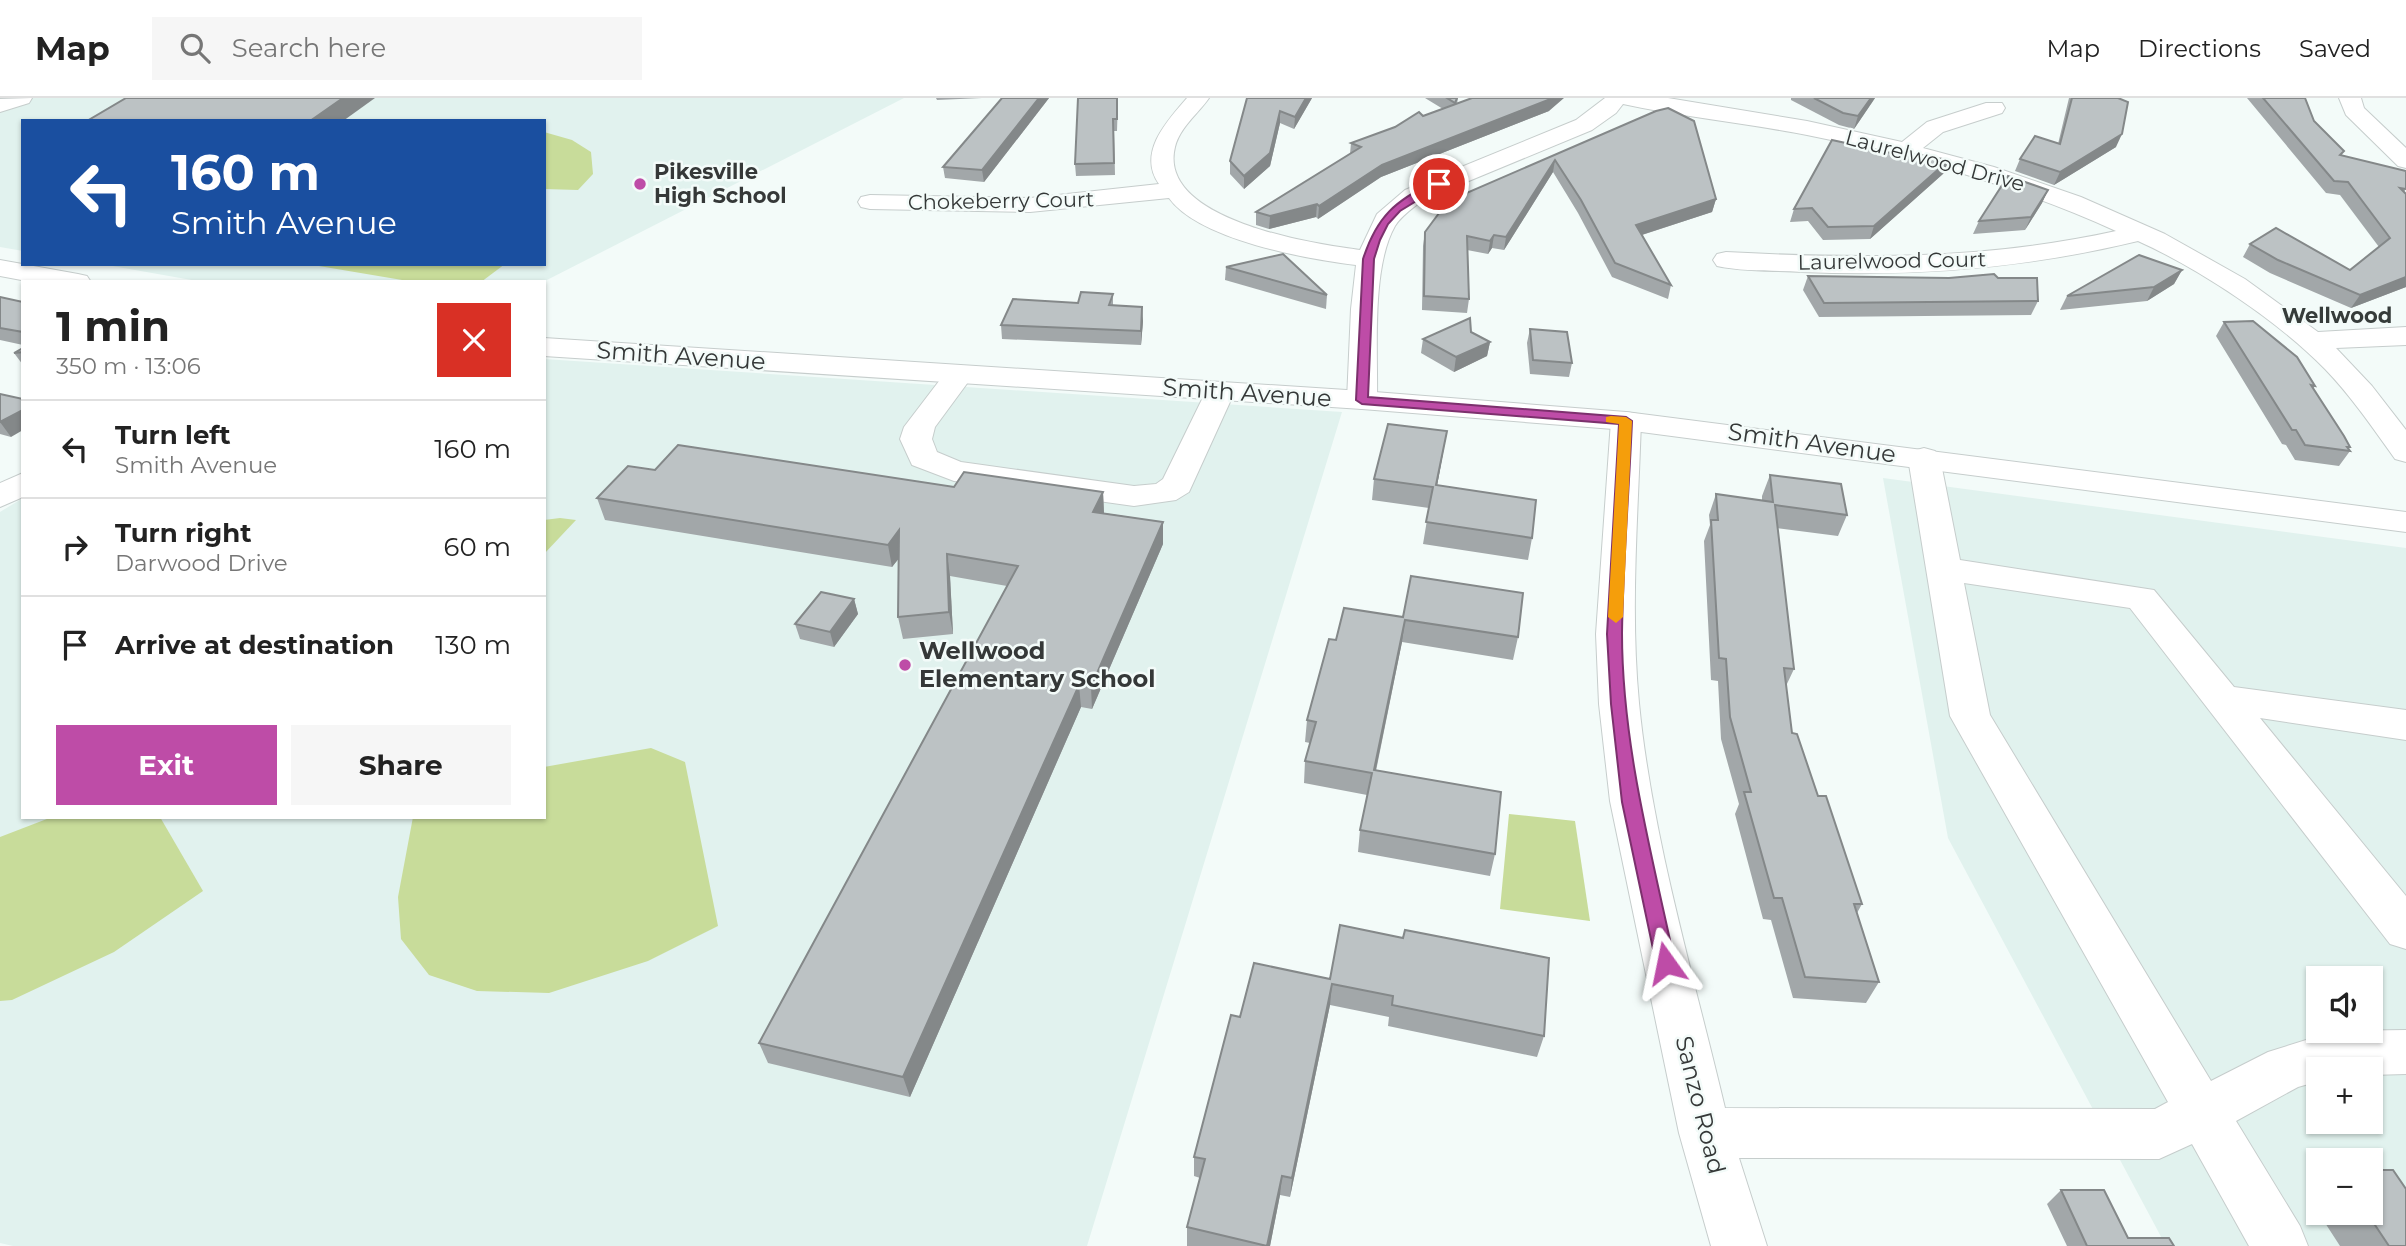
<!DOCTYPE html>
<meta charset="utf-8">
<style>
body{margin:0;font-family:Montserrat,sans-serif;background:#f6f6f6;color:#222;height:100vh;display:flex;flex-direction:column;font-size:26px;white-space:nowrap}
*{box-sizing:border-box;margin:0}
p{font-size:23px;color:#767676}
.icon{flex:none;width:38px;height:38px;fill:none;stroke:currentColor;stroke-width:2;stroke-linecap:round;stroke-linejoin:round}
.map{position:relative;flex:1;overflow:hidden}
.details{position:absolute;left:21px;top:182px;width:525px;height:539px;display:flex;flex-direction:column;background:#fff;border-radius:0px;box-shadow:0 2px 5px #0004}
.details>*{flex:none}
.banner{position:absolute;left:21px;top:21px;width:525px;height:147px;border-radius:0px;box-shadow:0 2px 5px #0004;background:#1a4fa0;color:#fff;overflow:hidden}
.tools{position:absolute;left:2306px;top:868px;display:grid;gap:14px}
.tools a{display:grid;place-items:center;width:77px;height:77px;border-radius:0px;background:#fff;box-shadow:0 2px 5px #0004;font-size:35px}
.pin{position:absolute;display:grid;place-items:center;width:60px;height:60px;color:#fff;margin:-30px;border:4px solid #fff;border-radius:50%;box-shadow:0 2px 7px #0007}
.me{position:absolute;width:77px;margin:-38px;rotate:348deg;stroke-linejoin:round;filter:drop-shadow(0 0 5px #0008)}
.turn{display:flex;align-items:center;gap:24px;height:147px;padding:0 35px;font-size:32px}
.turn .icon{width:91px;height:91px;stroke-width:2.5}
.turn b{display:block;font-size:49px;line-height:60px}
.round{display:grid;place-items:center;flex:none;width:74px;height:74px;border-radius:0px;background:#f6f6f6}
.head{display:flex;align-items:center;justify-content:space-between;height:119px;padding:0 35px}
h1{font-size:42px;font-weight:700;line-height:52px}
.cta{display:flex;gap:14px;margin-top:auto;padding:14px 35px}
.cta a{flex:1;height:80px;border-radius:0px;background:#be4ca7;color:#fff;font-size:28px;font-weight:700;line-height:80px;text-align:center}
.cta a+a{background:#f6f6f6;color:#222}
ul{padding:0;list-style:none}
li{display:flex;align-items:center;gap:21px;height:98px;padding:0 35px;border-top:2px solid #e0e0e0}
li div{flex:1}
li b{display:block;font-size:26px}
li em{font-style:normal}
header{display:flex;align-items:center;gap:42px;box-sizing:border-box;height:98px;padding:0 35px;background:#fff;border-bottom:2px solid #e0e0e0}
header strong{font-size:33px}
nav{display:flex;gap:38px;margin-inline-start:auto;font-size:24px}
.search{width:490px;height:63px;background:#f6f6f6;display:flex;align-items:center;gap:18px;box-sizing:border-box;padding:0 24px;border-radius:0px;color:#767676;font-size:26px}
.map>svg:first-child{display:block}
.built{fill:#e1f2ee;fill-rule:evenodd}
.green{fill:#c8dc9a}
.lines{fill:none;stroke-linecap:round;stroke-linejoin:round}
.minor-casing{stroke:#c6cdcc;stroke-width:2}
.major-casing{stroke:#c6cdcc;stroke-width:2}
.minor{fill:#fff;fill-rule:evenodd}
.major{fill:#fff;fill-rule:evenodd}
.wall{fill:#a2a7a9}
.shaded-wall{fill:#848889}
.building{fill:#bcc2c4;stroke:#848889;stroke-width:2}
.route{fill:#be4ca7;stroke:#7c316d;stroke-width:2}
.slow{fill:#f59e0b}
.poi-dot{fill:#be4ca7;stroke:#f3fbf9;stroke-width:2.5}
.labels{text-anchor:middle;stroke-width:5;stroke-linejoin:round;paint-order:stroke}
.far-street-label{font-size:21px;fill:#353838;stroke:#f3fbf9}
.far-poi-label{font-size:21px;font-weight:bold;fill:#353838;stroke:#f3fbf9;text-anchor:start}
.far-neighbourhood-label{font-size:21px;font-weight:bold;fill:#363c3a;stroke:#f3fbf9}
.street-label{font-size:24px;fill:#353838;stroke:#f3fbf9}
.poi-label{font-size:24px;font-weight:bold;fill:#353838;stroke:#f3fbf9;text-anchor:start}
</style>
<header>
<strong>Map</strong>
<div class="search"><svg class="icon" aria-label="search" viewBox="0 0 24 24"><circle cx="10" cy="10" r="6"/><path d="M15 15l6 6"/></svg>Search here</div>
<nav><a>Map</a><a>Directions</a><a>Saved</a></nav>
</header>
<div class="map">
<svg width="2406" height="1148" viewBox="0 0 2406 1148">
<rect width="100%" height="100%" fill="#f3fbf9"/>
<g class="built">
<path d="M0,0H904L543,184H203L101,166H544V23H23V153L0,149Z"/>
<path d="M544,261L1342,314L1087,1148H13L0,1145V414L23,400V719H544Z"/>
<path d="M1883,380L2406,450V1148H2166L1948,740ZM2319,880H2371V933H2319ZM2319,971H2371V1024H2319ZM2319,1062H2371V1115H2319Z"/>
</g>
<g class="green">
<path d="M544,34L572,42L591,54L593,76L578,92L544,91Z"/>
<path d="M307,166H505L481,184H414Z"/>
<path d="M560,420L576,422L544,456V422Z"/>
<path d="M651,650L685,664L718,828L648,863L549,895L477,893L429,877L401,841L398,799L413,719H544V669Z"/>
<path d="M1509,716L1575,723L1590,823L1500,811Z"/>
<path d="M52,719H160L203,793L114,854L12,902L0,903V739Z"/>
</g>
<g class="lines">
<defs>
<g id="minor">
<path d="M32,0L29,5L0,14V1Z"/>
<path d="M1187,0H1209C1198,16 1180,29 1175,49C1157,122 1313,146 1360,152L1377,116L1405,92L1576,22L1605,0H1668L1807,23L1902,44L1927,24L1986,5H2002L2005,10L2002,15L1943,34L1923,50L1994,69L2081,99L2165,136L2245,181L2318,234L2406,229V247L2336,250L2372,288L2406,332V364L2395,361C2373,330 2351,298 2325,271C2278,223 2200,171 2138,143C2027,170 1917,179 1802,174C1775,172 1744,174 1717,168L1713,162L1717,156L1726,154C1860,161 1984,162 2116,133C2017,88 1913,58 1807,37C1746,25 1683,19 1623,6L1616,15L1592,32L1423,102C1413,110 1401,118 1395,128C1371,170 1378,254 1377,302L1373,308L1362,311L1351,308L1347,302L1351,211L1356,167C1307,161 1199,142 1169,100L1030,114L870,111L861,109L858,104L861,99L870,97L1030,100L1159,86C1137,55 1167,23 1187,0Z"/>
<path d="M2339,0H2361L2364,10L2406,50V70L2398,68L2346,17Z"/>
<path d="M959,267L969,270L974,276L935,329L932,341L937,354L961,364L1134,388L1156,386L1163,381L1209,287L1220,284L1231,287L1235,293L1189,394L1176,402L1134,408L954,383L912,367L900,341L904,329L949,270Z"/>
<path d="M1626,314L1637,316L1641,323C1638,417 1630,511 1639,605C1652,739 1694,879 1725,1010L2155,1011L2168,1004L1950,618L1908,360L1913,353L1924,350L1935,353L1940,360L1960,462L2154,492L2234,589L2406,612V642L2260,620L2406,798V851L2390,846L2130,510L1964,485L1990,617L2211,983L2268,954L2335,933L2406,932V976L2371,977V971H2319V983L2298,989L2236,1023L2300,1128L2308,1148H2249L2192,1046L2159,1061L1739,1060L1767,1148H1711L1679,1035L1610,703L1599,606L1596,536L1611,323L1615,316Z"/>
<path d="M23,375V399L0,409V385Z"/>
</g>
<g id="major">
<path d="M0,162L78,176L87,178L91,184H32L0,178Z"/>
<path d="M544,240L1362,293L1626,314L2406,414V434L1626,332L1362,311L544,258Z"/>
</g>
</defs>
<use href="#minor" class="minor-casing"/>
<use href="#major" class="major-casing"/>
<use href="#minor" class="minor"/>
<use href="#major" class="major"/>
</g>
<g class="wall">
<path d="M936,0H982L937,2Z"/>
<path d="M1002,0H1049L984,84L945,80L943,69Z"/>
<path d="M1118,0L1117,33H1114L1115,77L1076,78L1075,66Z"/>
<path d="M1247,0H1312L1294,31L1280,25L1270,68L1244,91L1230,76V63Z"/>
<path d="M1425,0H1458L1457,6L1549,13L1381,79L1318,121L1316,119L1269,131L1256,127V114L1350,56L1351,45L1443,11Z"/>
<path d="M1791,0H1875L1854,31L1839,27L1791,2Z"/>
<path d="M2069,0H2118L2116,49L2054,87L2015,73L2020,61L2058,46Z"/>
<path d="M2247,0H2305L2314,23L2342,57L2406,91L2404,94L2406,96V189L2351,210L2270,175L2243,159L2250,146L2350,172L2379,149L2340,97L2326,95Z"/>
<path d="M1656,13L1716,101L1712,114L1642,137L1671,187L1668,201L1612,179L1578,115L1553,74L1504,152L1492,150L1488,156L1467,152L1469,201L1467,215L1422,212L1423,148L1425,134L1448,103Z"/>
<path d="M1944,75L1870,141L1823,142L1808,123L1790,124L1794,111Z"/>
<path d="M2048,92L2042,105L2025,132L1973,136L1979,123Z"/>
<path d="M1226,169L1327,197L1326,211L1225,182Z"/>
<path d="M2182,172L2174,186L2147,203L2060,212L2067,198Z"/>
<path d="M1808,178L1998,180L2038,203L2031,217L1819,219L1803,192Z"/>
<path d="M1113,196V207L1143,223L1141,247L1002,241L1001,227Z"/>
<path d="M0,199L23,204V247L0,242Z"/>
<path d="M2224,224L2315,288L2313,291L2350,349L2349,351L2350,353L2339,368L2295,362L2286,347L2282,346L2216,238Z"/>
<path d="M1530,231L1572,265L1569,279L1530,276L1527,245Z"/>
<path d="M1471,234L1490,244L1487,258L1454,274L1421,255L1423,241Z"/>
<path d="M23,250V267L14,255Z"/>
<path d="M0,296L11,339L0,336Z"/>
<path d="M1443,355L1437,388L1532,440L1528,462L1423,446L1429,410L1372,402L1374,381Z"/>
<path d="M655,372L954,389L1103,394L1104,415L1163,424V446L1092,611L1081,609L910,999L768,965L759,945L1007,488L950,478L953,536L903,541L898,519L899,460L892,469L605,422L597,400Z"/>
<path d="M1770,377L1847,417L1838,438L1777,430L1794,571L1786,588L1792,635L1862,806L1857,815L1879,884L1866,905L1793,900L1771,822L1763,821L1735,716L1739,706L1721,641L1718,583L1711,582L1704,443L1710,427L1709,417L1716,396L1762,402V398Z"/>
<path d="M854,501L858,516L834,549L800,541L795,526Z"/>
<path d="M1344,510L1518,539L1513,562L1402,544L1376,673L1495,756L1490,778L1358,754L1360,732L1367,697L1304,685L1305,663L1310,645L1305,644L1307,622L1336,542Z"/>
<path d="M1330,881L1544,938L1537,959L1388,928L1389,919L1330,907L1290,1099L1280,1097L1270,1148H1187V1129L1200,1080L1194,1078V1059L1240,919Z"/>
<path d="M2319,1088V1115H2371L2406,1148H2340L2307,1097Z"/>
<path d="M2061,1092L2128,1140L2174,1148H2067L2047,1106Z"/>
</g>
<g class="shaded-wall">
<path d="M343,0H375L343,23H310Z"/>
<path d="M1039,0H1049L984,84L982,72Z"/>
<path d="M1306,0H1312L1294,31L1295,19Z"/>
<path d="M1553,0H1564L1549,13L1381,79L1318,121L1319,108L1382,67Z"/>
<path d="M1871,0H1875L1854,31L1858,18Z"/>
<path d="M1280,13V25L1270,68L1244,91V78Z"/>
<path d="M2122,36L2116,49L2054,87L2060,74Z"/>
<path d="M1555,62L1553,74L1504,152L1506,139Z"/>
<path d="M1949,62L1944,75L1870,141L1874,128Z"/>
<path d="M2048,92L2042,105L2025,132L2031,119Z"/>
<path d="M1716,101L1712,114L1632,140L1636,127Z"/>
<path d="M1317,106L1316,119L1269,131L1270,118Z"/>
<path d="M1494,137L1492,150L1488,156L1490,143Z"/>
<path d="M2182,172L2174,186L2147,203L2154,189Z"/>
<path d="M2406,179V189L2351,210L2360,197Z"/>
<path d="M1142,209L1143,223L1141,247V233Z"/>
<path d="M1490,244L1487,258L1454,274L1456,259Z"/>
<path d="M23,312V332L11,339L0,324Z"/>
<path d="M1447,333L1443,355L1433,409L1436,387Z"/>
<path d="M1103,394L1104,416L1093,414Z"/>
<path d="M1163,424V446L1092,611L1091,589Z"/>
<path d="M899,432L904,454L892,469L888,447Z"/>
<path d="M947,456L950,478L953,536L949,514Z"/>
<path d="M854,501L858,516L834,549L830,534Z"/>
<path d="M1405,522L1402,544L1371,695L1374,672Z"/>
<path d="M1079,587L1081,609L910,999L903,979Z"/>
<path d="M1332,886L1330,907L1290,1099L1292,1080Z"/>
<path d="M1282,1078L1280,1097L1270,1148H1267Z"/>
</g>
<g class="building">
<path d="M126,0H343L310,23H87Z"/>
<path d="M1002,0H1039L982,72L943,69Z"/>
<path d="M1078,0H1117V21H1113L1114,65L1075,66Z"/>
<path d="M1247,0H1306L1295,19L1280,13L1270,55L1244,78L1230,63Z"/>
<path d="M1447,0H1457L1455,5Z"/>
<path d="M1472,0H1553L1382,67L1319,108L1317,106L1270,118L1256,114L1361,49L1351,45L1395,29L1419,14L1423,18Z"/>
<path d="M1814,0H1871L1858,18L1843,15Z"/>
<path d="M2072,0H2118L2128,4L2122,36L2060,74L2020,61L2035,38L2060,46Z"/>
<path d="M2263,0H2305L2314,23L2344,53L2340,57L2406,73V91L2400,90L2406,96V179L2360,197L2278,162L2250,146L2276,130L2350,172L2390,140L2348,84L2334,83Z"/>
<path d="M1668,10L1694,23L1716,101L1636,127L1671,187L1615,165L1581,102L1555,62L1506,139L1494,137L1490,143L1467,138L1469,201L1424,198L1425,134L1448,103L1656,13Z"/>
<path d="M1832,42L1910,59L1915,56L1949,62L1874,128L1828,129L1812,110L1794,111Z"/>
<path d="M2008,78L2048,92L2031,119L1979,123Z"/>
<path d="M1283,156L1327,197L1226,169Z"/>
<path d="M2139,157L2182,172L2154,189L2067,198Z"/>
<path d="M1994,176L1998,180H2037L2038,203L1824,205L1808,178L1949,180Z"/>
<path d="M1081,194L1113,196L1109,207L1142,209L1141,233L1001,227L1013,201L1078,205Z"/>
<path d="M0,199L23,204V234L0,230Z"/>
<path d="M1470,220L1471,234L1490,244L1456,259L1423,241Z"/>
<path d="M2253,223L2297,259L2315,288L2311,287L2344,338L2350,349H2347L2350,353L2305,347L2296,332H2292L2224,224Z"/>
<path d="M1530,231L1567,234L1572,265L1533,262Z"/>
<path d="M23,250V254L14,255Z"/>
<path d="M0,296L23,301V312L0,324Z"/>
<path d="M1388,326L1447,333L1436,387L1536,402L1532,440L1426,424L1433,389L1374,381Z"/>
<path d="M678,347L954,389L964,374L1103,394L1093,414L1163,424L1091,589L1079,587L903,979L759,945L1018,468L947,456L949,514L898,519L899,432L888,447L597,400L628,368L655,372Z"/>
<path d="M1770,377L1841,386L1847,417L1775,407L1794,571L1784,570L1792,635L1797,636L1818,698H1826L1862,806H1854L1879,884L1805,879L1782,800H1774L1744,694H1751L1730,619L1726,561L1719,560L1711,422H1718L1716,396L1773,404Z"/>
<path d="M1411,478L1523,495L1518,539L1405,522L1374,672L1501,694L1495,756L1360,732L1372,675L1305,663L1316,624L1307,622L1329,541L1336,542L1344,510L1403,519Z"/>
<path d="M821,494L854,501L830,534L795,526Z"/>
<path d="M1340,827L1403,840L1405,832L1549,860L1544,938L1392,907L1393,898L1332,886L1292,1080L1282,1078L1267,1148L1187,1129L1205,1061L1194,1059L1231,917L1240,919L1254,865L1330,881Z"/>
<path d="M2371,1072H2393L2406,1091V1148H2389L2367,1115H2371Z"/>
<path d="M2061,1092H2104L2128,1140H2169L2174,1148H2087Z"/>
</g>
<path class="route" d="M1435,83L1444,86L1400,113L1388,126L1380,142L1374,161L1368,299L1626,319L1632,323C1629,393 1623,465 1622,535C1622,647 1652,757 1675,865L1673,871L1666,874L1659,871L1656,865L1622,704L1611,606L1607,536L1619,326L1362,306L1356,302L1363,161C1377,118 1395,103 1435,83Z"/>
<path class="slow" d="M1611,318L1626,319L1632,323L1623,519L1616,525L1608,519L1619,326L1606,324V319Z"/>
<g class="poi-dot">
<circle cx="640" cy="86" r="7"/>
<circle cx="905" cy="567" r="7"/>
</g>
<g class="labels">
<g class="far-street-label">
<text transform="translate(1935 63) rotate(15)" y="7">Laurelwood Drive</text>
<text transform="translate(1001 103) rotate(-1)" y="7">Chokeberry Court</text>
<text transform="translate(1892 163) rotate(-1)" y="7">Laurelwood Court</text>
</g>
<g class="far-poi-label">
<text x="654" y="81">Pikesville<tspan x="654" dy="24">High School</tspan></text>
</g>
<g class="far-neighbourhood-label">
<text x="2337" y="225">Wellwood</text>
</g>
<g class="street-label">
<text transform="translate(681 258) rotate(4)" y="8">Smith Avenue</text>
<text transform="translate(1247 295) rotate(4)" y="8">Smith Avenue</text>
<text transform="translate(1812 345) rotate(8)" y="8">Smith Avenue</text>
<text transform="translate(1700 1007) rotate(76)" y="8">Sanzo Road</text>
</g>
<g class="poi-label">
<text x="919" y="561">Wellwood<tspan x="919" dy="28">Elementary School</tspan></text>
</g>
</g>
</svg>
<div class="tools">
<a><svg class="icon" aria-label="sound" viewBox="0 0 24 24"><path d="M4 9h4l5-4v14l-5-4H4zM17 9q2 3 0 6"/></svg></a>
<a>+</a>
<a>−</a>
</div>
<div class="pin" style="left:1439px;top:86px;background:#d93025"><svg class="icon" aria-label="arrive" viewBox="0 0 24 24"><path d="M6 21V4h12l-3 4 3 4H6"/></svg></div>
<svg class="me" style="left:1666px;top:865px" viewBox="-20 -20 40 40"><path d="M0-17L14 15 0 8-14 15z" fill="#be4ca7" stroke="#fff" stroke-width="4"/></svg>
<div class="banner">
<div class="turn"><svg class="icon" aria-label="left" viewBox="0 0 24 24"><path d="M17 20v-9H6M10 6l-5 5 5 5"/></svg><div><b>160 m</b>Smith Avenue</div></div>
</div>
<section class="details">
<div class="head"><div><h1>1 min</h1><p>350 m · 13:06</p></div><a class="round" style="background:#d93025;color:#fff"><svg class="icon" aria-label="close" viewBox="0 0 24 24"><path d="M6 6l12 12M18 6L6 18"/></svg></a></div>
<ul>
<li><svg class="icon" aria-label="left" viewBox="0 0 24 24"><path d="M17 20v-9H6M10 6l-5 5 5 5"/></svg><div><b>Turn left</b><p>Smith Avenue</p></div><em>160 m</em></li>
<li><svg class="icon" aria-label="right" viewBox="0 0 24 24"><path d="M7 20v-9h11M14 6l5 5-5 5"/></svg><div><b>Turn right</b><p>Darwood Drive</p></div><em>60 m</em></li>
<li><svg class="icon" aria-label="arrive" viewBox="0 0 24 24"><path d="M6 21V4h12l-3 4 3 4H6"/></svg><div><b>Arrive at destination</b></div><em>130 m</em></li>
</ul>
<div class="cta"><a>Exit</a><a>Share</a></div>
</section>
</div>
